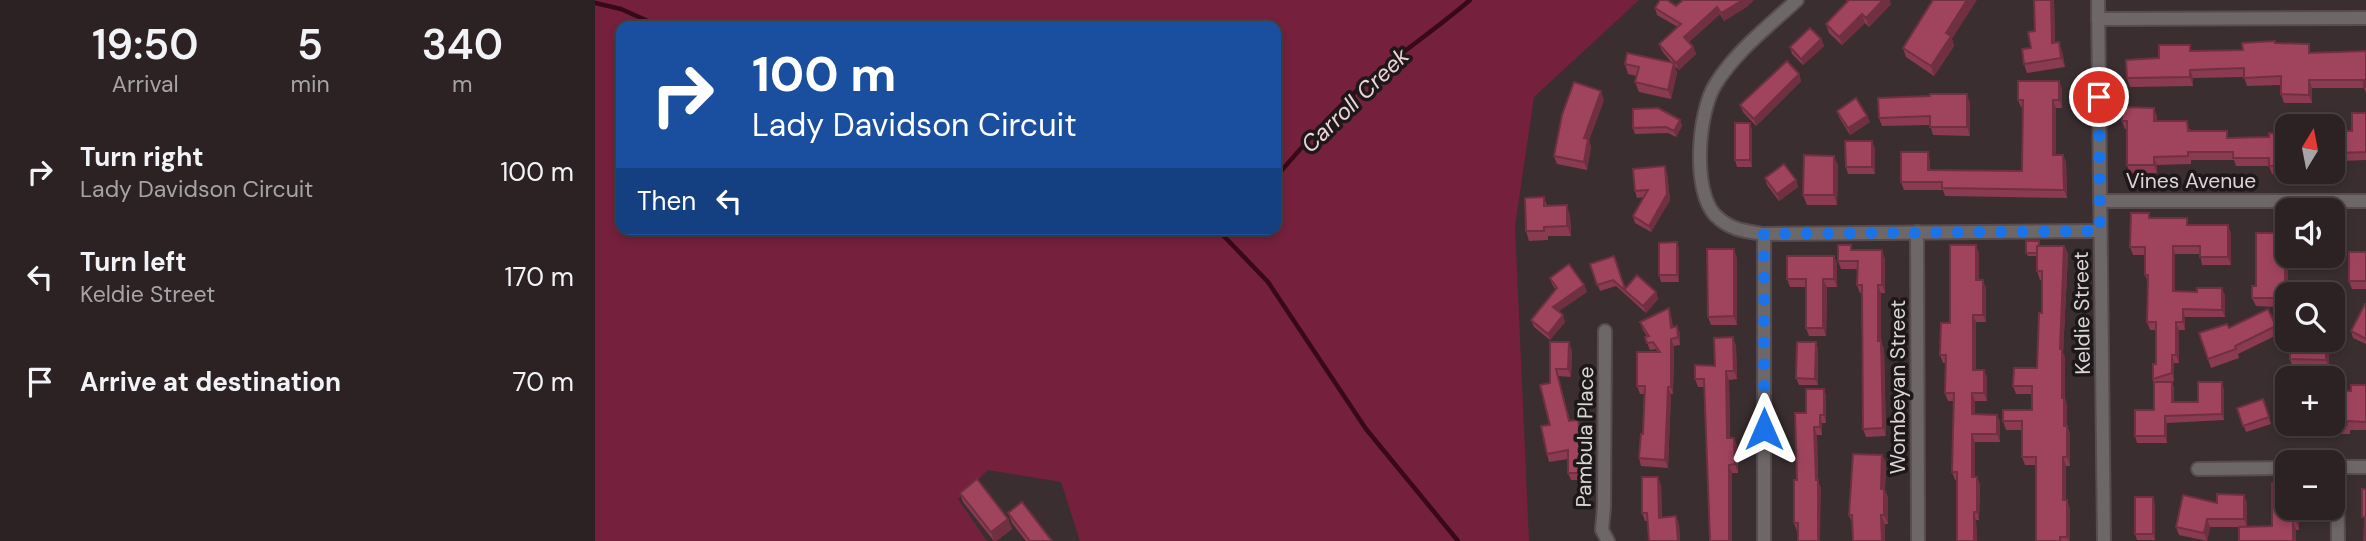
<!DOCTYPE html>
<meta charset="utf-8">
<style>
body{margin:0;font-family:"DM Sans",sans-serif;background:#382f31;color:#f1f3f6;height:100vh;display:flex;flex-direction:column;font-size:26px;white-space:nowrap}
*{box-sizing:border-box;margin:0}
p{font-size:23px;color:#a6a4a6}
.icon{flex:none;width:38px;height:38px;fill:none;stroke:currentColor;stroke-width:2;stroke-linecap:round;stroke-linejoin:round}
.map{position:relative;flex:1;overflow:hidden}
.panel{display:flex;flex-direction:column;background:#2c2224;width:595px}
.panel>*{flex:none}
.guide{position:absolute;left:21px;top:21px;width:665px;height:214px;border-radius:14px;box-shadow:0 4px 10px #0003,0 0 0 2px #483f41;background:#1a4fa0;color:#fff;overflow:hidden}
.needle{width:46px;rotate:10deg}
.buttons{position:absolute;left:1680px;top:114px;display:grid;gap:14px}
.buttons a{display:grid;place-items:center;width:70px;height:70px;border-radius:14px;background:#2c2224;box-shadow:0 4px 10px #0003,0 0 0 2px #483f41;font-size:35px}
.pin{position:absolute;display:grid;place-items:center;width:60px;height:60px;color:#fff;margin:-30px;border:4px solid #fff;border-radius:50%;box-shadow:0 2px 7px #0007}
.me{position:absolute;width:77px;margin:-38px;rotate:0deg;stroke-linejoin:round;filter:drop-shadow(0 0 5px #0008)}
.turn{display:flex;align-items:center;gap:24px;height:147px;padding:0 21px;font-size:32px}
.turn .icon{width:91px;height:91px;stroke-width:2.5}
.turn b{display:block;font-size:49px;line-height:60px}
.then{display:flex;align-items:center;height:66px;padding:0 21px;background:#0003;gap:14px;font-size:26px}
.eta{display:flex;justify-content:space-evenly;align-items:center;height:119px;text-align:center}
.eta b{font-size:42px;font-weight:600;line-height:49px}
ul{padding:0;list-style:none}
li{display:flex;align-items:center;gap:21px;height:105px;padding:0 21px}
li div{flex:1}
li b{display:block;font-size:26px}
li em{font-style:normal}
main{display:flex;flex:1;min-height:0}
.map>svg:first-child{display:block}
.green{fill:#75203c;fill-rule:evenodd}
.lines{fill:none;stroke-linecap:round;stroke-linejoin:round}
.stream{stroke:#380918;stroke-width:4.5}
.minor-casing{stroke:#574c4e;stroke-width:16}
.minor{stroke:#6d6768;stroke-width:12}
.wall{fill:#8a3a51}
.shaded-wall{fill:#703042}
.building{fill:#a0445e;stroke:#703042;stroke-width:2}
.route{stroke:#1a73e8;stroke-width:12;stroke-dasharray:0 21.6}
.labels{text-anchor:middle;stroke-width:7;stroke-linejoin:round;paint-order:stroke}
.street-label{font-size:21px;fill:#dcd5d6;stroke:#1d1819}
.water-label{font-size:23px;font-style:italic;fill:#eed3d8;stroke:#1d1819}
</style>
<main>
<section class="panel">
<div class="eta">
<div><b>19:50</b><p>Arrival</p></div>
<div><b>5</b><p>min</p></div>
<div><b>340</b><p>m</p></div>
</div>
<ul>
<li><svg class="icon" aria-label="right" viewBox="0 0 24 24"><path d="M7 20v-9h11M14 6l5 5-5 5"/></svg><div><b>Turn right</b><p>Lady Davidson Circuit</p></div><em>100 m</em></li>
<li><svg class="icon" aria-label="left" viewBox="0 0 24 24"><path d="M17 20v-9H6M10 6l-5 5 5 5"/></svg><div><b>Turn left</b><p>Keldie Street</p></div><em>170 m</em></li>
<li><svg class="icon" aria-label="arrive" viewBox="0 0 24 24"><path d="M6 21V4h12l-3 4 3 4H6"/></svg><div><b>Arrive at destination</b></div><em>70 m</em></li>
</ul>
</section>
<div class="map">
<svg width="1771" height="541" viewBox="0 0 1771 541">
<rect width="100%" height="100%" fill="#3a2e30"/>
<path class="green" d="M0,0H1044L939,97L920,226L934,541H485L466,482L393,470L363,499L392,541H0ZM26,26H681V229H26Z"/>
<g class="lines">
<g class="stream">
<path d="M0,3L26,9L64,26"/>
<path d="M681,177C712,141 745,103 782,73C812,48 845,26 875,0"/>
<path d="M623,230L673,282L771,429L863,541"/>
</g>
<defs>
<g id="minor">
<path d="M1202,0C1174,26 1140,52 1120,85C1103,113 1097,190 1120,215C1135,230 1149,231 1169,234L1505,231"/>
<path d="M1503,0L1509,541"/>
<path d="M1503,19L1771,18"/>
<path d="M1505,201H1771"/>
<path d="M1322,232L1323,541"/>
<path d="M1010,331L1009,507L1007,530L1013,541"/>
<path d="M1738,467H1771"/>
<path d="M1742,467L1743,541"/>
<path d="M1603,469L1692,468"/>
<path d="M1169,541V234"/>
</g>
</defs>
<use href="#minor" class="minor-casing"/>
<use href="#minor" class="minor"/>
</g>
<g class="wall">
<path d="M1251,0L1296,4L1274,27L1270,23L1247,45L1234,33L1231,24L1252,2Z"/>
<path d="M1459,0L1460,43L1467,51L1470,67L1432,73L1429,64L1436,48L1440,31Z"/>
<path d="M1081,6H1153L1129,21L1125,14L1094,42L1098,47L1101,54L1084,70L1080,66L1082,73L1076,99L1044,92L1040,82L1042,76L1033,74L1030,64L1077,63L1067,51L1064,44L1083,27L1062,15L1060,8Z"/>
<path d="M1226,39L1229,46L1208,65L1197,54L1195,47Z"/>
<path d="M1357,39L1359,46L1339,76L1311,57L1308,48Z"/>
<path d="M1681,43L1717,53L1771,51V93L1769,88H1717V103H1689L1686,94V85L1652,86L1649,77L1598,78V86L1535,87L1532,78L1564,58L1597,51L1648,50Z"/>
<path d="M1204,74L1206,81L1161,126L1148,112L1145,105Z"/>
<path d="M1467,88V108H1461V155H1468L1471,162L1472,198L1350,196L1348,190H1309L1306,182L1335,160V170L1427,171L1428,107H1426L1423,100Z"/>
<path d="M1009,100L994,140L996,147L992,170L962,164L959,156Z"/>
<path d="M1375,103V136L1338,135L1335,125L1287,126L1284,118Z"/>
<path d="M1242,111L1272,116L1275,122L1255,135L1244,117Z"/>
<path d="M1771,113V160L1746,161V170L1738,169V131H1757Z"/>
<path d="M1562,116V121L1595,129V131L1635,138L1674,137L1692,134V172H1713V174H1677L1674,166H1641L1639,160H1596V164L1562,165V173H1535L1532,165V129H1530L1527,121Z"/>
<path d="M1085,120L1087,126L1081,137L1073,133L1040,134L1038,128Z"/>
<path d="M1155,123L1157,130V167H1142L1140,160Z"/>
<path d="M1280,148V174H1253L1251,167Z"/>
<path d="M1243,165L1242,205H1212L1208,195Z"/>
<path d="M1072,173L1075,200L1056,232L1040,223L1038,216L1049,197L1042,198L1040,191Z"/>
<path d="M1170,178L1201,180L1203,187L1184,201L1172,185Z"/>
<path d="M949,197L952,206L975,215L976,236H953V240L934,241L931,231Z"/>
<path d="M1554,213L1556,218L1636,233V265H1607L1605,254H1580V291L1630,295V317H1590V330H1584V363H1579V381L1576,382H1577L1579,388V402H1603L1629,389V420L1572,423V443H1542L1540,436L1559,410L1558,379L1561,364V330H1555L1552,322L1553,282L1550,275V255H1538L1535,247Z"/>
<path d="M1661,233L1734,256V267H1693V285H1715L1718,294H1692V315H1682L1679,307L1661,306L1657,298L1661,286Z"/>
<path d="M1444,241L1445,246H1469L1473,254L1468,353L1470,357V398L1472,406V426L1475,434V466H1471V500L1475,509V541H1441V465H1430L1427,457V430H1411L1408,421L1437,410V394H1421L1418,386L1442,368L1447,313V280H1445L1442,271V256H1433L1431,253Z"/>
<path d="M1082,242L1084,249V282H1066L1064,275Z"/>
<path d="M1258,250L1290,259V293H1286V342L1289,349L1291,436L1271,437L1268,429L1267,293H1265L1262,285L1263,269H1246L1243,261Z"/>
<path d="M1771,252V289H1757L1754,281Z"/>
<path d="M1384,253V280L1391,288V322H1381V370H1389L1392,378V401H1380V414L1402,415L1405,422V442H1380V477H1382L1385,485L1384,520H1381L1382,541H1362V480H1360L1357,472L1359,401H1353L1350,393L1351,363H1348L1345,355L1355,323Z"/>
<path d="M1239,256L1242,264V287H1232L1231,336H1214L1211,328V287H1195L1192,279Z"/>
<path d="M1142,258V325H1116L1113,317Z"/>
<path d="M995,264L1030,288L1061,292L1063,299L1051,313L1021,286L1005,291Z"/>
<path d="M955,278L989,285L992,292L963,311L970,322L955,340L939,327L936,320L961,290L957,284Z"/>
<path d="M1771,304V344L1758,338L1756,331Z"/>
<path d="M1076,316L1078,327L1085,333V345L1079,346L1078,394H1076L1073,468L1046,466L1044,458L1048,434L1049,394H1045L1042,386L1063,352L1061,349L1055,350L1050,337L1052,336L1048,330L1045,322Z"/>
<path d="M1681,326L1684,334L1643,354L1644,358L1616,368L1604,333L1634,328Z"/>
<path d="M1138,337L1141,346L1142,379L1134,380L1135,438H1139L1142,446L1143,473H1137L1115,524L1110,387H1103L1100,379L1120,366Z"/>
<path d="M1695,340H1732L1734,344V369H1698L1695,359Z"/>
<path d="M955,342L977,350L976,377L963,376L975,421L985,427L990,455V480H976L973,473V459L954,462L952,454L955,425Z"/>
<path d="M1221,342L1223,349V385H1204L1201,378Z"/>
<path d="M1771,385V430H1755V434H1723L1722,430L1686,433L1683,424H1738L1756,391Z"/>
<path d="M1229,389L1231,396V423H1227V435H1222L1223,482L1226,488L1202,531L1199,523L1202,480L1211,413Z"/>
<path d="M1668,399L1676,424L1651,432L1642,408Z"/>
<path d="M1287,455L1291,463L1290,490L1293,498V524H1290V541H1258L1257,523L1254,515Z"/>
<path d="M1066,485L1067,517L1084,524L1085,541H1054L1052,521H1050L1047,513Z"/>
<path d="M365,493L413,519L417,529L401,541H399L368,502Z"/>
<path d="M1622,503H1652V527L1677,526L1692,508H1704V530L1644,527H1615L1612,541L1584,535L1581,527Z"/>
<path d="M1560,504V540H1542L1540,534Z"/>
<path d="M413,513L457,541H431L417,523Z"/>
</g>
<g class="shaded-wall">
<path d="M1148,0H1159L1153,6L1129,21L1126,13Z"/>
<path d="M1288,0H1295L1296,4L1274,27L1271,18Z"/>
<path d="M1372,0H1382L1357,39L1359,46L1339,76L1336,66L1351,33Z"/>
<path d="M1456,0H1459L1460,52L1457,43Z"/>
<path d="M1122,7L1125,14L1092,44L1089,37Z"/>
<path d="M1267,14L1270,23L1247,45L1244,37Z"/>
<path d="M1226,39L1229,46L1208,65L1206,59Z"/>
<path d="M1464,42L1467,51L1470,67L1466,58Z"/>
<path d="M1098,47L1101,54L1084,70L1081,63Z"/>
<path d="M1079,63L1082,73L1076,99L1073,90Z"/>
<path d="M1595,70L1598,78V86L1595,77Z"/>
<path d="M1204,74L1206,81L1161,126L1159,119Z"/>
<path d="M1714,80L1717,88V103L1714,95Z"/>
<path d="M1464,81L1467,88V108L1464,100Z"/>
<path d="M1006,91L1009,100L994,140L996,147L992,170L989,162V138Z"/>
<path d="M1372,94L1375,103V136L1372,127Z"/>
<path d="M1458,100L1461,108V162L1458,155Z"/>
<path d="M1559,108L1562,116V129L1559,121Z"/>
<path d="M1272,116L1275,122L1255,135L1253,128Z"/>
<path d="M1085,120L1087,126L1081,137L1079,131Z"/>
<path d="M1155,123L1157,130V167L1155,160Z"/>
<path d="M1277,141L1280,148V174L1277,167Z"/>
<path d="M1333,152L1335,160V177L1333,170Z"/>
<path d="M1743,153L1746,161V170L1743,161Z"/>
<path d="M1468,155L1471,162L1472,198L1469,190Z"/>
<path d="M1239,156L1243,165L1242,205L1239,195Z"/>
<path d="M1559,157L1562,165V173L1559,165Z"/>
<path d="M1070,166L1072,173L1075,200L1056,232L1054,226Z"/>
<path d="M1201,180L1203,187L1184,201L1182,194Z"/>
<path d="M972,205L975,215L976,236L972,226Z"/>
<path d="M1633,225L1636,233V265L1633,257Z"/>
<path d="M1082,242L1084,249V282L1082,275Z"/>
<path d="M1381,245L1384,253V288L1381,280Z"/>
<path d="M1469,246L1473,254L1468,353L1470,357V398L1472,406V426L1475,434V466L1472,457L1467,398L1465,349Z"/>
<path d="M1578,246L1580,254V299L1578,291Z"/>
<path d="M1139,249L1142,258V325L1139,316Z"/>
<path d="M1287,250L1290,259V293L1287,285Z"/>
<path d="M1239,256L1242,264V287L1239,279Z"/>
<path d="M1731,256H1734V267L1731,259Z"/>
<path d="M1690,258L1693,267V294L1690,285Z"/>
<path d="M1228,279L1232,287L1231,336L1228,328Z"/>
<path d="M1388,280L1391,288V322L1388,315Z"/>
<path d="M989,285L992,292L960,314L958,307Z"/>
<path d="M1283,285L1286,293V342L1289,349L1291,436L1288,428L1283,341Z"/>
<path d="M1627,288L1630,295V317L1627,310Z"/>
<path d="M1061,292L1063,299L1051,313L1048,306Z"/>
<path d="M1074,308L1076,316L1079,335L1076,328Z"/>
<path d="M1588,309L1590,317V330L1588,322Z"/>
<path d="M968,315L970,322L955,340L953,334Z"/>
<path d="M1378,315L1381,322V378L1378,370Z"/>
<path d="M1581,322L1584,330V363L1581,355Z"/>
<path d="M1082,326L1085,333V345L1083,337Z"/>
<path d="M1138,337L1141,346L1142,379L1139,371Z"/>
<path d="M1076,339L1079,346L1078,394L1076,387Z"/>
<path d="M1731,340H1732L1734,344V369L1731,360Z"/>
<path d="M974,342L977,350L976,377L973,369Z"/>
<path d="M1221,342L1223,349V385L1220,379Z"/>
<path d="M1577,355L1579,363V381L1577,373Z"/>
<path d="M1389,370L1392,378V401L1389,393Z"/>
<path d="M1131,371L1134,380L1135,446L1132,438Z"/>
<path d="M1577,382L1579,388V408L1577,402Z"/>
<path d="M1627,382L1629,389V420L1627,414Z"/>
<path d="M1073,387L1076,394L1073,468L1070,460Z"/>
<path d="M1229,389L1231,396V423L1229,415Z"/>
<path d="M1377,393L1380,401V422L1377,414Z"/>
<path d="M1225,415L1227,423V435L1225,427Z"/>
<path d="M1402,415L1405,422V442L1402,434Z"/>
<path d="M1570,416L1572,423V443L1570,436Z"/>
<path d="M983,420L985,427L990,455V480L987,473Z"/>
<path d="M1219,427L1222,435L1223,482L1226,488L1225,541H1223Z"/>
<path d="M1377,434L1380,442V485L1377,477Z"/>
<path d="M1139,438L1142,446L1143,473L1140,464Z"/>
<path d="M1287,455L1291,463L1290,490L1293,498V524L1289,515L1286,489Z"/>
<path d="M1468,457L1471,466V509L1468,500Z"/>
<path d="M1134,465L1137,473V541H1134Z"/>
<path d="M1063,477L1066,485L1067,526L1064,518Z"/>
<path d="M1382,477L1385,485L1384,520L1382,512Z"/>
<path d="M1649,495L1652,503V527L1649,519Z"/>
<path d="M1558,497L1560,504V540L1558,534Z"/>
<path d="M1472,500L1475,509V541H1474L1472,537Z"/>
<path d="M1701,508H1704V530L1701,521Z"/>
<path d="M1379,512L1381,520L1382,541H1379Z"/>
<path d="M1286,515L1290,524V541H1287Z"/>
<path d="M1081,516L1084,524L1085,541H1083Z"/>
<path d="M413,519L417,529L401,541H399L396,532Z"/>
<path d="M1612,519L1615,527L1612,541L1609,533Z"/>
<path d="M1698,521L1701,530V541H1698Z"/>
</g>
<g class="building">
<path d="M1065,0H1072L1081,6L1088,0H1148L1126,13L1122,7L1089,37L1098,47L1081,63L1064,44L1086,24L1060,8Z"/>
<path d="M1252,0H1288L1271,18L1267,14L1244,37L1231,24L1253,1Z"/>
<path d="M1338,0H1372L1351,33L1356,36L1336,66L1308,48Z"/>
<path d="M1439,0H1456L1457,43L1464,42L1466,58L1429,64L1427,49L1436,48L1433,32L1440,31Z"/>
<path d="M1215,28L1226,39L1206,59L1195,47Z"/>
<path d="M1680,41V43L1714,44V53L1771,51V87H1769V80H1714V95L1686,94V76L1649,78V68L1595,70V77L1532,78L1531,60L1564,58V45H1595V51L1648,50L1647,43Z"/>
<path d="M1032,53L1079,63L1073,90L1040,82L1044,67L1030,64Z"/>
<path d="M1192,61L1204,74L1159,119L1145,105Z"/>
<path d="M1423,81H1464V100H1458V155H1468L1469,190L1347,188V182H1306V152H1333V170L1427,171L1428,100H1423Z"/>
<path d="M979,82L1006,91L989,138L993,139L989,162L959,156L967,115Z"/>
<path d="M1335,94H1372V127H1335V116L1284,118L1283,98L1335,96Z"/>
<path d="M1261,98L1272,116L1253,128L1242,111Z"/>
<path d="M1527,107L1559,108V121H1592L1593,131H1632V138L1674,137V133L1692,134V166H1674V158H1638V152H1593V156L1559,157V165H1532V121H1527Z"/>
<path d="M1063,108L1085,120L1079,131L1071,127L1038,128V109Z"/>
<path d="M1757,113H1771V152L1743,153V161H1738V131H1757Z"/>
<rect x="1140" y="123" width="15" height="37"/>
<path d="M1250,141H1277V167H1251Z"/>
<path d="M1209,155L1239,156V195H1208Z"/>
<path d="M1189,164L1201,180L1182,194L1170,178Z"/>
<path d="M1070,166L1072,194L1054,226L1038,216L1053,190L1040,191L1038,169Z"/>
<path d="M949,197V206L972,205V226L949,227V231H931L930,198Z"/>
<path d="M1536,213H1554V218H1592V225H1633V257H1605V246H1578V291L1602,292V288H1627V310L1588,309V322H1581V355H1577V373L1558,379V364H1561V322H1552L1553,275H1550V247H1535Z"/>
<path d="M1661,233H1692V256H1731V259L1690,258V285H1715V294H1692V298H1657V286H1661Z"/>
<path d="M1431,241H1444V246H1442V253H1431Z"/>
<path d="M1082,242V275H1064V243Z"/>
<path d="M1243,245H1256V250H1287V285H1283V341H1286L1288,428L1268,429L1267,285H1262L1263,261H1243Z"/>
<path d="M1355,245H1381V280H1388V315H1378V370H1389V393H1377V414L1402,415V434H1377V477H1382V512H1379V541H1362V472H1357L1359,393H1350L1351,355H1345L1346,323H1355Z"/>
<path d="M1442,246H1469L1465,349H1467V398H1469V426H1472V457H1468V500H1472V537H1465V541H1441V457H1427V421H1408V410H1437V386H1418L1419,368H1442L1444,313H1447V271H1442Z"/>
<path d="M1112,249H1139V316L1113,317Z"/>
<rect x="1754" y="252" width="17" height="29"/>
<path d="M1019,256L1030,289L1042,275L1061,292L1048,306L1018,280L1002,285L995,264Z"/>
<path d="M1192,256H1239V279H1228V328H1211V279H1192Z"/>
<path d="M974,264L989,285L958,307L968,315L953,334L936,320L962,288L955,278Z"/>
<path d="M1692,300V307H1678Z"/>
<path d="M1770,304H1771V339L1756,331Z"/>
<path d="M1074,308L1076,328L1082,326L1083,337L1076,339V387H1073L1070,460L1044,458L1046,434H1048L1050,386H1042V352H1065L1058,342L1052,343L1050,337L1054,336L1045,322Z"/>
<path d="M1673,309L1681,326L1640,346L1641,349L1613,359L1604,333L1632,324L1634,328Z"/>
<path d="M1138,337L1139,371H1131L1132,438H1139L1140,464L1134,465V541H1115L1109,379H1100V365L1120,366L1119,338Z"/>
<path d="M1695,340H1731V360L1695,359Z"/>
<path d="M955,342H974L973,369H961L974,421L983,420L987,448V473H973V450L952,454L946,426L955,425L945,385L955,383Z"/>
<path d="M1202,342H1221L1220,379L1201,378Z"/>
<path d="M1559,382H1577V402H1603V382H1627V414L1570,416V436H1540V410H1559Z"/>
<path d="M1756,385H1771V422L1752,421V425H1720V424H1738V391H1756Z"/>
<path d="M1211,389H1229V415H1225V427H1219L1221,480H1223V541H1203V523H1199V480H1202L1200,413H1211Z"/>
<path d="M1668,399L1674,417L1648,426L1642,408Z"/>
<path d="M1692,406V423L1683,424L1682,407Z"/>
<path d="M1258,454L1287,455L1286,489H1289V515H1286L1287,541H1258L1257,515H1254Z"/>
<path d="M1047,477H1063L1064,518L1081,516L1083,541H1054L1052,513H1047Z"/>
<path d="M382,479L413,519L396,532L365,493Z"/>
<path d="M1677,483H1692V508H1701V521H1698V541H1644V527L1677,526Z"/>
<path d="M1767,489H1771V541H1769L1770,517H1767Z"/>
<path d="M1622,494L1649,495V519H1612L1609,533L1581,527L1588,495L1622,503Z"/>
<rect x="1540" y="497" width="18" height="37"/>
<path d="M427,502L457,541H435L413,513Z"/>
</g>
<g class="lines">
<path class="route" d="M1169,429V234L1505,231L1504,97"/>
</g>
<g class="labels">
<g class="street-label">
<text x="1596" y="188">Vines Avenue</text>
<text transform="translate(1487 313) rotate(-91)" y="7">Keldie Street</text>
<text transform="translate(1303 387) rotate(-90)" y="7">Wombeyan Street</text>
<text transform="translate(990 437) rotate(-89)" y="7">Pambula Place</text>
</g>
<g class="water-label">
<text transform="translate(760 100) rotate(-44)" y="8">Carroll Creek</text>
</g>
</g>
</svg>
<div class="buttons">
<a><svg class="needle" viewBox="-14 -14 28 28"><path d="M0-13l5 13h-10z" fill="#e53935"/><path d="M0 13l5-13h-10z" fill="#a6a4a6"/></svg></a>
<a><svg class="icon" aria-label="sound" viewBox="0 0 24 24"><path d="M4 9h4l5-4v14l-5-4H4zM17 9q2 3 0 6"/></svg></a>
<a><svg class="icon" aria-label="search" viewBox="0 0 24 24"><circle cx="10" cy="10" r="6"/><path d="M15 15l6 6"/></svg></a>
<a>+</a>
<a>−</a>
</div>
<div class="pin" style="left:1504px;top:97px;background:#d93025"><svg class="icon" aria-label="arrive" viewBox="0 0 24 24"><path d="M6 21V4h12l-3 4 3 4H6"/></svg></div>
<svg class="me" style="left:1169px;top:429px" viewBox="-20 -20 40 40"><path d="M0-17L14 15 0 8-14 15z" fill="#1a73e8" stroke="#fff" stroke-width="4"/></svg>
<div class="guide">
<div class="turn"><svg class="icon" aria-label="right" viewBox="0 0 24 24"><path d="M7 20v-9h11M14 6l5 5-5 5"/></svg><div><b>100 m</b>Lady Davidson Circuit</div></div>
<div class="then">Then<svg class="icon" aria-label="left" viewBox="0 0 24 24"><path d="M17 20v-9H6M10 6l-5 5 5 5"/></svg></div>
</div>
</div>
</main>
